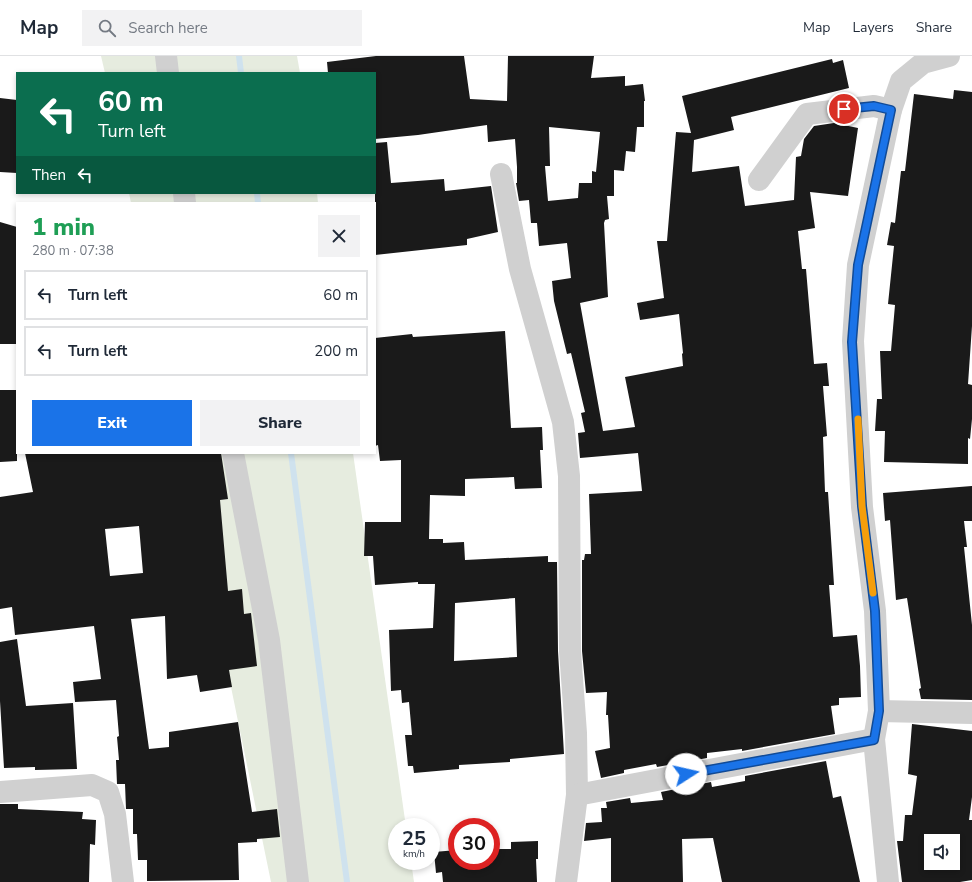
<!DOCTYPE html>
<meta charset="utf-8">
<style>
body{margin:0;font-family:"Nunito Sans",sans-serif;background:#f2f2f3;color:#1f2937;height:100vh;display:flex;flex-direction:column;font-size:15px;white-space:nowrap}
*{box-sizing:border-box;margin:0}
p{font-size:13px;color:#747a83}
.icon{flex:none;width:22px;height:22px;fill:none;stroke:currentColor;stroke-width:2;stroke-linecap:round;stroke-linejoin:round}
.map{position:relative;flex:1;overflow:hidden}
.sheet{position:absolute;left:16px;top:146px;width:360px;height:252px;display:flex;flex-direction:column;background:#fff;border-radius:0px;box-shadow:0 2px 6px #0003}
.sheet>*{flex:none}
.banner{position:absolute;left:16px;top:16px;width:360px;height:122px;border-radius:0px;box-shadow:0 2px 6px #0003;background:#0b6e4f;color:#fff;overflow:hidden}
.fabs{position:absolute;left:924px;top:778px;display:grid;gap:8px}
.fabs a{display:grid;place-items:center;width:36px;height:36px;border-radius:0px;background:#fff;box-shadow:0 2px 6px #0003;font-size:20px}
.speed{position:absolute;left:388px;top:762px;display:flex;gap:8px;font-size:20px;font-weight:700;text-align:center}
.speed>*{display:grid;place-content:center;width:52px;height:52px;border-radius:50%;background:#fff;box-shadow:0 2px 6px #0003;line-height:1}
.speed small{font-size:10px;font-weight:400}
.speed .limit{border:6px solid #d22;background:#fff;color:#111}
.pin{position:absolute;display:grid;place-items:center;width:34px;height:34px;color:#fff;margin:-17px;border:2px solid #fff;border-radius:50%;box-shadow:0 1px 4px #0007}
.me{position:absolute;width:44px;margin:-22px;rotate:80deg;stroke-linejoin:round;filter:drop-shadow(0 0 3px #0008)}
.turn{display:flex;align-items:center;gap:14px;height:84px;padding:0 16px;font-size:18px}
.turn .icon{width:52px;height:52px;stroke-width:2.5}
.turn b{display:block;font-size:28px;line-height:34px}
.then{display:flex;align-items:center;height:38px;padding:0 16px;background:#0003;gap:8px;font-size:15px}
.round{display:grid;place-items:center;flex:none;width:42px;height:42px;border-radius:0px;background:#f2f2f3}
.head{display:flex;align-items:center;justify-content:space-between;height:68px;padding:0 16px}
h1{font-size:24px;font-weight:800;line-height:30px;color:#1e9e55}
.primary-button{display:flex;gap:8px;margin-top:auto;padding:8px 16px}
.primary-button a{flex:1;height:46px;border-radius:0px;background:#1a73e8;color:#fff;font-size:16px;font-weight:800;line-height:46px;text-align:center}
.primary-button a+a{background:#f2f2f3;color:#1f2937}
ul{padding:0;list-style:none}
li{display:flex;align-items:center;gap:12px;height:50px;margin:0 8px 6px;padding:0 8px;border:2px solid #e0e1e3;border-radius:0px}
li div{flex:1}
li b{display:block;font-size:15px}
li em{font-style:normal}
header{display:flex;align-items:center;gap:24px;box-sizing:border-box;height:56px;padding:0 20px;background:#fff;border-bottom:1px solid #e0e1e3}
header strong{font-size:19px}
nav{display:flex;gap:22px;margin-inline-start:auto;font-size:14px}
.search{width:280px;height:36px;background:#f2f2f3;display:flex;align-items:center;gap:10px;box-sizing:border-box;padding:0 14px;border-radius:0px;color:#747a83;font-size:15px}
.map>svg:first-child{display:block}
.green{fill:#e6ecdf}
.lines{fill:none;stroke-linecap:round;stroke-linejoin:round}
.stream{stroke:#cfe2ee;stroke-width:6}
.building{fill:#1a1a1a;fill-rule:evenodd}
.minor{stroke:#d0d0d0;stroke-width:22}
.route-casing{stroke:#114b97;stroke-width:10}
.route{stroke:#1a73e8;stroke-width:7}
.slow{stroke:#f59e0b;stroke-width:7}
</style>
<header>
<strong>Map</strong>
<div class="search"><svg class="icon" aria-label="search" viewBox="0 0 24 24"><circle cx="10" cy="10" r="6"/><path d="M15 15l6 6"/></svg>Search here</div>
<nav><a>Map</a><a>Layers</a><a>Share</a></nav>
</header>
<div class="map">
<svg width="972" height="826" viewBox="0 0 972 826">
<rect width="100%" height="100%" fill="#fff"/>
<g class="green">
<path d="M101,0H297L300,17H105Z"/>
<path d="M129,137H317L318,147H131Z"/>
<path d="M183,397H353L406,771H397V805H411L414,826H271Z"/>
</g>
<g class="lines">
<g class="stream">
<path d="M239,0L241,17"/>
<path d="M257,137L258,147"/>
<path d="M291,397L347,826"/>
</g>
</g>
<g class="building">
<path d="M376,0H464L470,43L507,45L508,0H594L591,22L625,20V30L643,28L645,45H644V71H637L635,96L626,95L624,115L614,114V140H607L609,163L605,164L604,167L608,241L580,247L603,375L635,371L625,321L683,310L682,298L683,297L679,258L640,264L637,247L664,242L657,185H667L676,76L691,77L682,40L832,3L833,7L843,4L849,32L731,61L734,74L694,84L692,116L739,110L745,150L794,144L796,101L801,100L804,83L814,70L834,67L858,72L848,140L810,136L815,172L798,175L802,213H806L814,308L827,307L829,330H823L827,380L823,381L825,436H828L834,529H829L833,581L857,579L860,610L861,641L839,642V649L831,650L835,678L742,695V693L707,697V702L657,711L656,708L624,714V717L601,722L595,695L610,692L608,659H606L607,636L586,637L582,595V504H584L585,498H591L589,438L642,435L638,397L580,402L578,377L585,376L581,357L585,356L571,297L567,298L554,245L552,225L571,222L567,187L539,190L537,167H531L529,144L519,145L516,127H517V111L515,83L488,86L487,69L418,79L375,83V17H328L327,6ZM549,71L600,76L596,116L592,115V127H579L578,142L548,145L545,110H550Z"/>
<path d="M954,34L972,36V270L968,328L972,329V363L970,383L968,382V408L884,406L885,375H875L877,343H882L880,295H891L895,249L888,248L894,190L887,189L891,166L895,167L901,115H905L914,38L953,43Z"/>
<path d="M0,42L17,44V117L0,116Z"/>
<path d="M387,86L391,127L444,123L445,135L491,130L498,176L467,183V189L375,199V87Z"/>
<path d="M0,166L17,171V288H0Z"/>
<path d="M505,275L511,372L542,371L543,394H540L542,432L515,433L514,421L465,423V440L430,439L429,483H443V487L464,486L465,504L548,500V506H557L558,595L564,698L510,703V706L459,709V713L414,717L413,710H408L405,679H412L409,646L402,647L401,634L391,635L389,574L433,572L435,528H418V526L375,529L373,500H364L365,466H401V404L380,405L378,389L375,390V282L412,278L413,281ZM515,542L517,601L454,605L455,547Z"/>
<path d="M0,334H17V405L0,406Z"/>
<path d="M25,397H221L228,443L220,444L228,535L242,533L244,558L251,557L257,610L229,614L232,631L200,636L197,619L167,623L165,560L131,563L149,693L169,691V676L238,666L252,756L277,753L280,781L257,783V786L238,787L239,824L147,825V804H138L137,778H133V753H126L125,728H117L116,704H119L117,681L119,680L116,644L75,646L73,626L101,623L94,570L15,579L12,551L0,553V441L33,436ZM139,470L143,517L110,520L105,473Z"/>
<path d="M972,430V465H964L967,491H964L972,569V644L921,643L919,633L921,632L907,542L896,544L890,464L885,465L883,437Z"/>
<path d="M17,583L26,650L73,647L77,713L35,714V711L4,712L0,645V586Z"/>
<path d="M912,668L972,675V741L969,764H972V824L960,826H902L897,785H903L905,759H912L917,720L908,718ZM931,785H953V807H931Z"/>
<path d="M826,705L833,742L841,740L860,826H722L713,782L682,783L683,826H611V782L584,785L586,767L602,766L601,752H607L606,746L630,742L631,747L663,744L661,736L711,726L712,731L745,725V720Z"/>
<path d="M0,748H18V753L83,756L82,763L96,764L95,789L90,788L89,826H0Z"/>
<path d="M538,785V803H536L537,826H443L442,816L436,817L434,796L457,794V805H491V793H511V786Z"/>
</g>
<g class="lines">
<g class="minor">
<path d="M166,0L168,17"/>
<path d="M501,118L520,213L563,366L569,420L570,595L576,677L577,739L566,826"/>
<path d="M759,124L807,58L874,50L891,54"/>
<path d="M184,137L185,147"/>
<path d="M233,397L269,584L298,826"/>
<path d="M879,655L972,657"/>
<path d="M0,736L92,729L108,736L115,758L123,826"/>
<path d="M577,739L874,683"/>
<path d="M888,826L874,683L879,655L875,555L862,451L853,285L858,209L891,54L901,25L923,7L949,0"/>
</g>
</g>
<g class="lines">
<defs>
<path id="route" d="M686,718L874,684L879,655L875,555L862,450L852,286L858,209L891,54L874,50L844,53"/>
</defs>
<use href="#route" class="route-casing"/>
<use href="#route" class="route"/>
<path class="slow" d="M858,363L862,450L873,537"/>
</g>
</svg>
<div class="fabs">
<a><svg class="icon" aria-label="sound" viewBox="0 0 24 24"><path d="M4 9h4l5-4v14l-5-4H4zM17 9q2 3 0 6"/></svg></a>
</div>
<div class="speed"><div>25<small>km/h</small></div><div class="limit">30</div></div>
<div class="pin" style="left:844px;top:53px;background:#d93025"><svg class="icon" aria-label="arrive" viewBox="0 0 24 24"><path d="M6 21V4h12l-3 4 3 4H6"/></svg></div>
<svg class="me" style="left:686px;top:718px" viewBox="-20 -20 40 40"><circle r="19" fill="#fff"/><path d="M0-13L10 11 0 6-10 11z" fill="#1a73e8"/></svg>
<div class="banner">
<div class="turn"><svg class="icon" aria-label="left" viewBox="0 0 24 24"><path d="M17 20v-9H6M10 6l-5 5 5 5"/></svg><div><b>60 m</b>Turn left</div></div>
<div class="then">Then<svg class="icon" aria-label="left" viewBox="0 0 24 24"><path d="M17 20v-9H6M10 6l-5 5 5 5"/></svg></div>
</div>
<section class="sheet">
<div class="head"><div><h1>1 min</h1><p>280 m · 07:38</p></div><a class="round"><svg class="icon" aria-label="close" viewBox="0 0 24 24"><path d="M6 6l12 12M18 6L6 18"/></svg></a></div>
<ul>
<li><svg class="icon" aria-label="left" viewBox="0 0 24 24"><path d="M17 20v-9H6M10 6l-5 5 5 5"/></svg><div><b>Turn left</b></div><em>60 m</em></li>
<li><svg class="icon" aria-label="left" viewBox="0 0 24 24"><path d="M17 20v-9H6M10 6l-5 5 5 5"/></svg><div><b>Turn left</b></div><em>200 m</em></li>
</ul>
<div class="primary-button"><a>Exit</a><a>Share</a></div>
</section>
</div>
